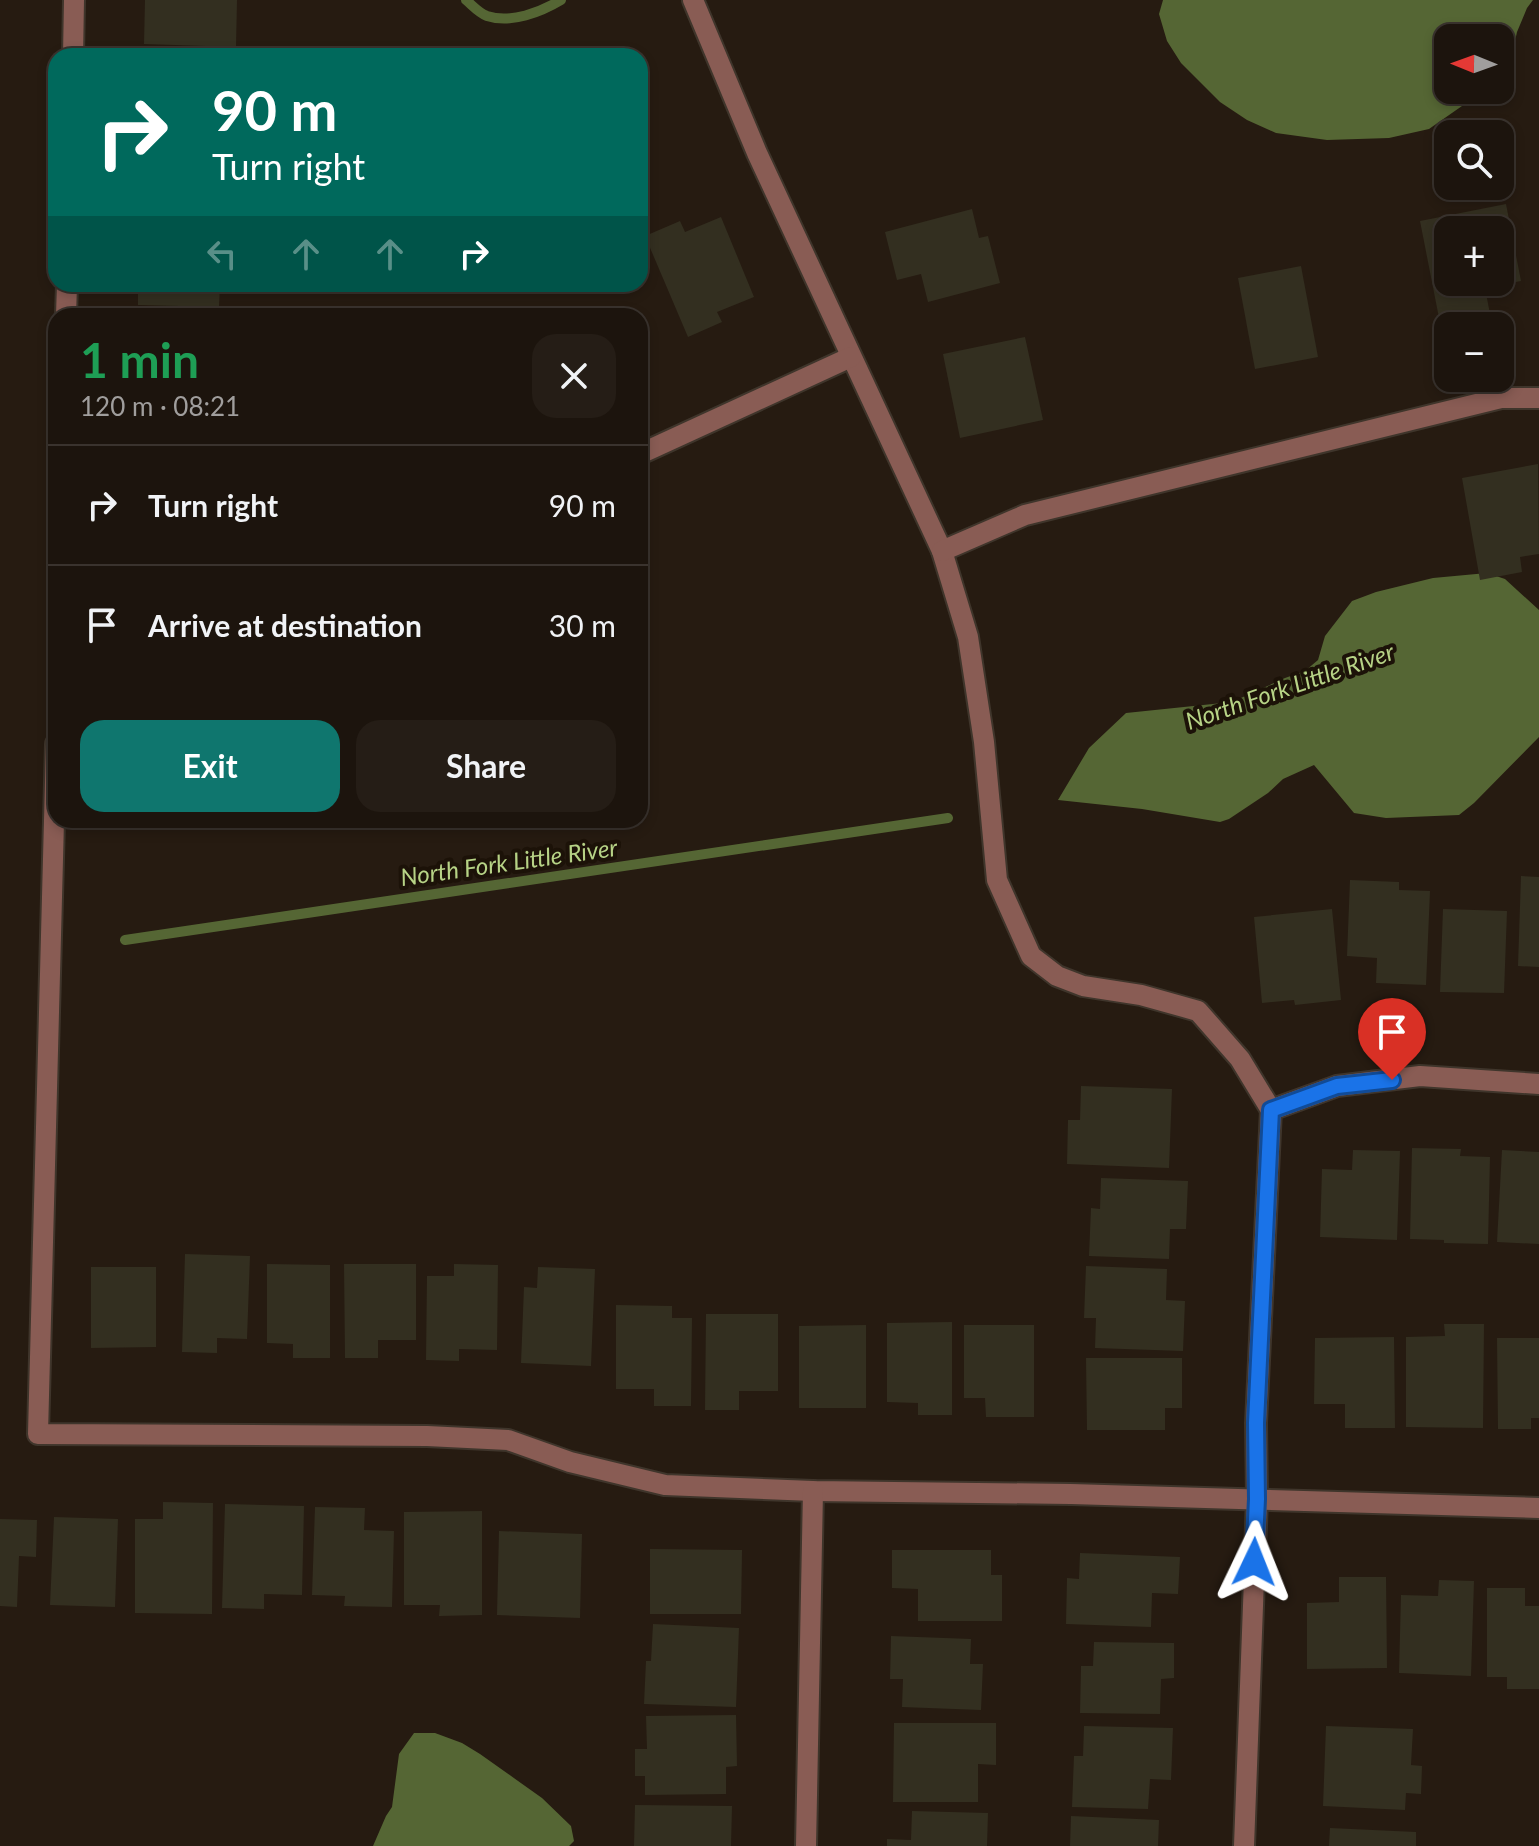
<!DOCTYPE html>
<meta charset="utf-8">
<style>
body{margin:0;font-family:Lato,sans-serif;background:#251d16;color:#f1f3f6;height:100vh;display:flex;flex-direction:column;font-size:30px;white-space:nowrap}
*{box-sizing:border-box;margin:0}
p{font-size:26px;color:#a09e9d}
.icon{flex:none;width:44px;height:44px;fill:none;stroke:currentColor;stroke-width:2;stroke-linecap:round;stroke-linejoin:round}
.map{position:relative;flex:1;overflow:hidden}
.details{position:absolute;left:48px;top:308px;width:600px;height:520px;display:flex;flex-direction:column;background:#1c140d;border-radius:24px;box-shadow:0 4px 12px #0003,0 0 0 2px #3a332e}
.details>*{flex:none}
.guide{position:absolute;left:48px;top:48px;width:600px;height:244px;border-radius:24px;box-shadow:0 4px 12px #0003,0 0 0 2px #3a332e;background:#00695c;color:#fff;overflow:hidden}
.needle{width:52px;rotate:271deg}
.buttons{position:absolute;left:1434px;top:24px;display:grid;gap:16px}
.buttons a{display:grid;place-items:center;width:80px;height:80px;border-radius:16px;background:#1c140d;box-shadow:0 4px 12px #0003,0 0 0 2px #3a332e;font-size:40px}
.pin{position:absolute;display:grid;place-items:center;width:68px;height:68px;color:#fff;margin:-82px -34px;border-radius:50% 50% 50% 0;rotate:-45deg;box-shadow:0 0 8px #0007}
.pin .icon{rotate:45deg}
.me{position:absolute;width:88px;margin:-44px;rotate:2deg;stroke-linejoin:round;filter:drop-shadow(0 0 6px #0008)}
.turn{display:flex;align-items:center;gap:28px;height:168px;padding:0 32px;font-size:36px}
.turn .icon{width:104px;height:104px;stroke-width:2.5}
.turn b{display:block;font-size:56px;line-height:68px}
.lanes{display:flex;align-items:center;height:76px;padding:0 32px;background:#0003;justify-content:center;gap:40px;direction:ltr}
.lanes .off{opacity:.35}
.round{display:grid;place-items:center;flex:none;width:84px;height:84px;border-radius:24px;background:#251d16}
.summary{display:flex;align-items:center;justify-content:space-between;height:136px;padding:0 32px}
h1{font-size:48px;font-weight:700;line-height:60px;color:#1e9e55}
.primary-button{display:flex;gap:16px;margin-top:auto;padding:16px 32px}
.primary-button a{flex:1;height:92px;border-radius:24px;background:#0f766e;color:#fff;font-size:32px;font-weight:700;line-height:92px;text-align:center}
.primary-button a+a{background:#251d16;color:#f1f3f6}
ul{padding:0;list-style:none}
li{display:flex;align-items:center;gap:24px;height:120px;padding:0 32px;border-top:2px solid #3a332e}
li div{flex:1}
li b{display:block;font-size:30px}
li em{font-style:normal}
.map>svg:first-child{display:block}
.water{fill:#556634}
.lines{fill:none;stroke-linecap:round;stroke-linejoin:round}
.stream{stroke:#556634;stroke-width:10}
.building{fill:#332f20;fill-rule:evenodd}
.minor-casing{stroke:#3f352b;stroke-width:24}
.minor{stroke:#895c54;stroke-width:20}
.route-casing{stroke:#114b97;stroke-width:20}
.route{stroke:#1a73e8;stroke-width:14}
.labels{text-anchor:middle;stroke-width:8;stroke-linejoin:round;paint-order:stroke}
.water-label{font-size:24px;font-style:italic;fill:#b7d386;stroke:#1c1208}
</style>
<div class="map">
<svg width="1539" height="1846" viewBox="0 0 1539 1846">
<rect width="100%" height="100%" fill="#261b11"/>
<g class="water">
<path d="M1163,0H1533L1527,8L1517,32L1511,59L1500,70V38H1448V90H1479L1462,106L1429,129L1389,138L1327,140L1276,133L1247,120L1220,102L1181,63L1167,41L1159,14Z"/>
<path d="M1487,573L1505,579L1539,610V737L1474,803L1459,815L1386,818L1354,813L1314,765L1283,779L1268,793L1229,819L1220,822L1142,809L1058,800L1089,748L1126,713L1232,702L1285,678L1305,671L1318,660L1325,636L1352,601L1376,592L1433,578Z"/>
<path d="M414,1733H435L462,1743L480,1754L542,1798L571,1826L574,1841L569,1846H373L386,1816L392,1807L399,1754Z"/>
</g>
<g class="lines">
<g class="stream">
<path d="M466,0C473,6 479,13 487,16C511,24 541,12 561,0"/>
<path d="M125,940L948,818"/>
</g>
</g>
<g class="building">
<path d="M145,0H237L236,47L144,44Z"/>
<path d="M1506,204L1521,281L1485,288L1490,314L1440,323L1420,221ZM1448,230H1500V282H1448Z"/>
<path d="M972,209L979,238L988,236L1000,283L928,302L921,274L897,280L885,232Z"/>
<path d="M721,217L754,297L717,312L722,322L688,337L645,236L680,221L685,232Z"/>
<path d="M1301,266L1318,357L1255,369L1238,278Z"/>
<path d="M138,284H220L219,307L138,305Z"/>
<path d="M1025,337L1043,420L960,438L943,354Z"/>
<path d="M1538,464L1539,554L1520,557L1522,572L1480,580L1462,478Z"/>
<path d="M1521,876L1539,877V967L1518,966Z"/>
<path d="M1350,880L1399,882V890L1430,891L1426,985L1376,983L1377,958L1347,956Z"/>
<path d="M1332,909L1341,1000L1295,1005L1294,1000L1262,1003L1254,917Z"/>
<path d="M1443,909L1507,911L1504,993L1440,992Z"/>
<path d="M1081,1086L1172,1089L1169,1168L1067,1164L1068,1120H1080Z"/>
<path d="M1412,1148L1461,1149L1460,1156L1490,1157L1488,1244L1444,1243V1240L1410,1239Z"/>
<path d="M1353,1150L1400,1151L1397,1240L1320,1237L1322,1169L1352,1170Z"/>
<path d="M1502,1150L1539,1152V1244L1497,1242Z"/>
<path d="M1101,1178L1188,1181L1186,1229H1170L1169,1259L1089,1256L1091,1208L1100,1209Z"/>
<path d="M185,1254L250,1256L247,1339L217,1338V1353L182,1352Z"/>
<path d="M267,1264L330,1265V1358H293V1344L267,1343Z"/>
<path d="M344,1264H416V1340H378V1358H345Z"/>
<path d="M454,1264L498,1265L497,1350L459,1349V1361L426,1360L427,1276H454Z"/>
<path d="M1086,1266L1167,1269L1166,1300L1185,1301L1183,1351L1095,1348L1096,1318H1084Z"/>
<path d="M91,1267H156V1347L91,1348Z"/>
<path d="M538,1267L595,1269L591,1366L521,1363L524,1287L537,1288Z"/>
<path d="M616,1305L672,1306V1318H692L691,1406H654V1389H616Z"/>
<path d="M706,1314H778V1391H739V1410H705Z"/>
<path d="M952,1322V1415H918V1403L887,1402V1323Z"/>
<path d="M1444,1324H1484L1483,1428L1406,1427V1337L1445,1336Z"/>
<path d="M866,1325V1408H799V1326Z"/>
<path d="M964,1325H1034V1417H986L985,1398H964Z"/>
<path d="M1394,1337L1395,1428H1345V1404H1314L1315,1338Z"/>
<path d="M1497,1338H1539V1418H1531V1429H1498Z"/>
<path d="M1086,1358H1182V1408H1165V1430H1087Z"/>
<path d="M163,1502L213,1503L212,1614L135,1613V1519H163Z"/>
<path d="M225,1504L304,1506L302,1595L264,1594V1609L222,1608Z"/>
<path d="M315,1507L365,1508L364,1530L394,1531L392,1607L344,1606L345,1596L312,1595Z"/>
<path d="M482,1511V1615L439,1616L440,1605H404V1512Z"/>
<path d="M54,1517L118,1519L115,1607L50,1605Z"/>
<path d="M0,1519L37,1520L36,1557L19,1556L17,1607L0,1606Z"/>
<path d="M499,1531L582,1534L580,1618L497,1615Z"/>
<path d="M650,1549L742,1550L741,1614H650Z"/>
<path d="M892,1550H991V1575H1002V1621H918V1589L892,1588Z"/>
<path d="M1080,1553L1180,1557L1178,1594L1152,1593L1151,1627L1066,1624L1067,1578L1079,1579Z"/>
<path d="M1339,1577H1386L1387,1668L1307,1669V1603L1339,1602Z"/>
<path d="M1439,1580L1474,1581L1471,1676L1399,1673L1401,1595L1438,1596Z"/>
<path d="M1487,1588H1525V1606H1539V1689H1507V1677H1487Z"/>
<path d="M653,1624L739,1628L736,1707L644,1704L646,1661H651Z"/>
<path d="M891,1636L971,1639L970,1664H983L981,1710L902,1707L903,1679H890Z"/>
<path d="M1094,1642L1174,1643V1678L1161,1679L1160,1714L1080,1713L1081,1666H1093Z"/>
<path d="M736,1715L737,1766L726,1767V1794L645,1795V1776H635V1749H647L646,1716Z"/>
<path d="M894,1723H996V1765L978,1764V1802H893Z"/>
<path d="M1084,1726L1173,1728L1171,1780L1150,1779L1148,1809L1072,1807L1074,1756H1083Z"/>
<path d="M1326,1726L1413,1729L1411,1765L1422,1766L1421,1794L1406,1793L1405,1810L1323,1806Z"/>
<path d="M635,1805L732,1806L731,1846H634Z"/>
<path d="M912,1811L988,1813L987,1846H887V1839L911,1840Z"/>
<path d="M1071,1816L1159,1820L1158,1846H1070Z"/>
<path d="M1330,1828L1416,1832V1846H1329Z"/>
</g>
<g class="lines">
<defs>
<g id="minor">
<path d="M693,0L757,153L942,551L968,637L984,742L997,880L1031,956L1057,976L1083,986L1141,995L1198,1011L1240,1059L1271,1110"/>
<path d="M73,56L74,0"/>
<path d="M66,316L67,284"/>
<path d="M640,454L851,357"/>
<path d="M942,551L1025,515L1501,398H1539"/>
<path d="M56,744L38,1434L427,1436L508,1440L570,1462L665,1485L813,1491L1071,1494L1539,1508"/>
<path d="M806,1846L813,1491"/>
<path d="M1244,1846L1257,1499L1256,1423L1271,1110L1337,1086L1420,1076L1539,1084"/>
</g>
</defs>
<use href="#minor" class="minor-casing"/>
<use href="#minor" class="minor"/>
</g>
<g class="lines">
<defs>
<path id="route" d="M1254,1562L1257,1499L1256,1423L1271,1110L1337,1086L1392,1080"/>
</defs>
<use href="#route" class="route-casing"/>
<use href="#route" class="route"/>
</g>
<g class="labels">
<g class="water-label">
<text transform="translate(1290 687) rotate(-19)" y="8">North Fork Little River</text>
<text transform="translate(509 863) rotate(-8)" y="8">North Fork Little River</text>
</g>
</g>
</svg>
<div class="buttons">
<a><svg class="needle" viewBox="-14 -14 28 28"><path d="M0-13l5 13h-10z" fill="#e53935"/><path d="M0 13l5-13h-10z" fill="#a09e9d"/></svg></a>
<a><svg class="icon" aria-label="search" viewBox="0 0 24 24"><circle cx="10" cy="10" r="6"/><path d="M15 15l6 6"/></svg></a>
<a>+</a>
<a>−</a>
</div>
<div class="pin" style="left:1392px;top:1080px;background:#d93025"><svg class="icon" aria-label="arrive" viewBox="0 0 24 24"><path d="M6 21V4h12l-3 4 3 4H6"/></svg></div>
<svg class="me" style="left:1254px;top:1562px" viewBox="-20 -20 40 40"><path d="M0-17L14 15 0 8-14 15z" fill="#1a73e8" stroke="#fff" stroke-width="4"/></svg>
<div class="guide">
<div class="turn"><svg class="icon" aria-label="right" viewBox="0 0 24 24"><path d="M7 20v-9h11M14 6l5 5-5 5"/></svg><div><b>90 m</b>Turn right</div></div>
<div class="lanes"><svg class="icon off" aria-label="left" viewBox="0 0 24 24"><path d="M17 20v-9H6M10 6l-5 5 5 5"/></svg><svg class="icon off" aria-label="ahead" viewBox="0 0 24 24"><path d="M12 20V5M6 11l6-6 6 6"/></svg><svg class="icon off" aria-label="ahead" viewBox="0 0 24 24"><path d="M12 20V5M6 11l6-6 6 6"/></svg><svg class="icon" aria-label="right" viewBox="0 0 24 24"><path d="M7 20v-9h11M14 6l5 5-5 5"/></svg></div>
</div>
<section class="details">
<div class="summary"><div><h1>1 min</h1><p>120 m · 08:21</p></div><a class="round"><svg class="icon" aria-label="close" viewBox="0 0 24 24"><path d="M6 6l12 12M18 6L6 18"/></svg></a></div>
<ul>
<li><svg class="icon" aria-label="right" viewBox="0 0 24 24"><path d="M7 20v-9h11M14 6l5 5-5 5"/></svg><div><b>Turn right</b></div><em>90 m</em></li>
<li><svg class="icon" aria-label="arrive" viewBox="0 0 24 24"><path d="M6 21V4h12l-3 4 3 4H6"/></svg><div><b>Arrive at destination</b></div><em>30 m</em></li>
</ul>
<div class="primary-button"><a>Exit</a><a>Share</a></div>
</section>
</div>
